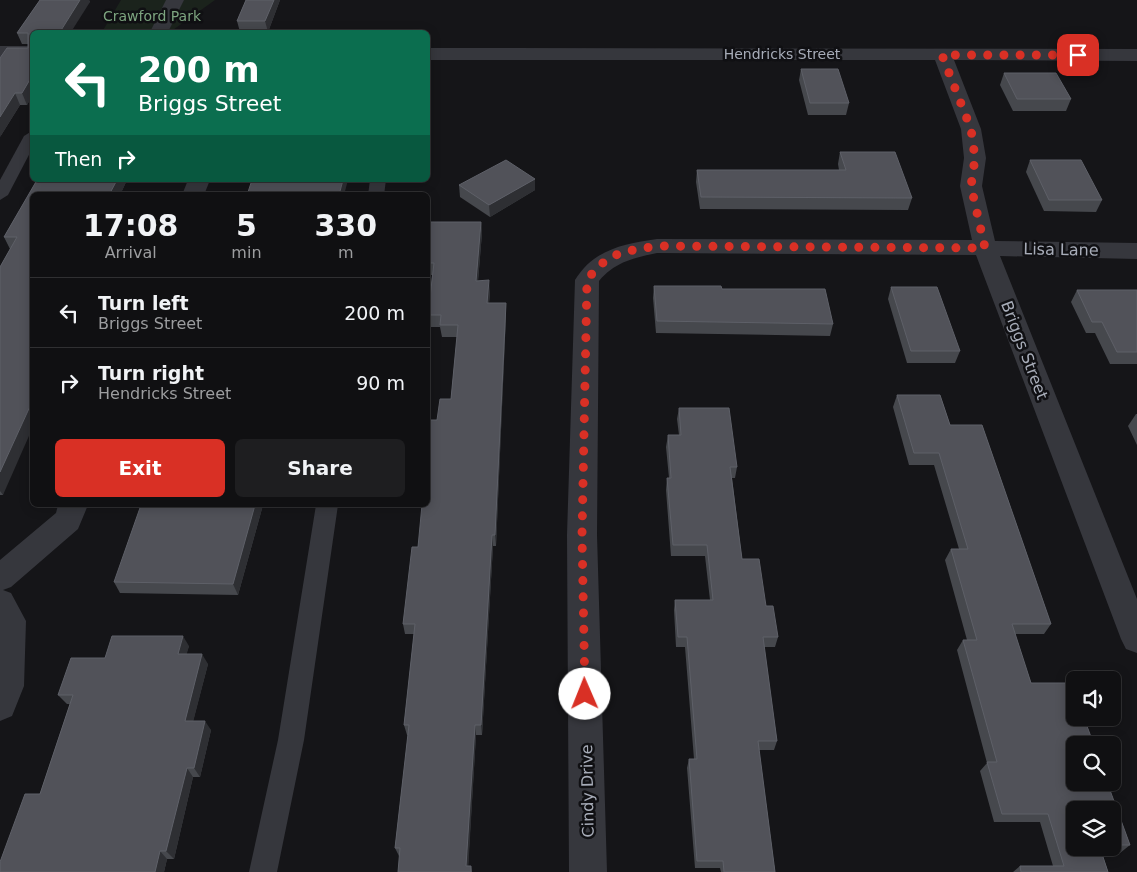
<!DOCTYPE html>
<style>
body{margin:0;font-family:"DejaVu Sans",sans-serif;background:#1e1e20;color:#f1f3f6;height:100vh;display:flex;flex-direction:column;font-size:19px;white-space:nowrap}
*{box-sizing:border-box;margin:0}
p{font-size:16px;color:#9c9d9f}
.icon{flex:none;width:28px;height:28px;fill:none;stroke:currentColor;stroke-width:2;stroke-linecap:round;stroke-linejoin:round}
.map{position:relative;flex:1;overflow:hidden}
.panel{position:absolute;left:30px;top:192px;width:400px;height:315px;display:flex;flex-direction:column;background:#101012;border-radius:8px;box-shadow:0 2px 12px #0003,0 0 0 1px #303032}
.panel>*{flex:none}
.top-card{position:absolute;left:30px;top:30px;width:400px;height:152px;border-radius:8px;box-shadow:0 2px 12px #0003,0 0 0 1px #303032;background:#0b6e4f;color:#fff;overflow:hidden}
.tools{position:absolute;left:1066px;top:671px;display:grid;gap:10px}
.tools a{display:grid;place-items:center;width:55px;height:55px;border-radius:8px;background:#101012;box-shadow:0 2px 12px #0003,0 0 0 1px #303032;font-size:25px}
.pin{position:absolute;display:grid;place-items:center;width:42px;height:42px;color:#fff;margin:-21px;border-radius:10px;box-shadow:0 2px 8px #0006}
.me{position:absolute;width:55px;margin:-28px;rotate:359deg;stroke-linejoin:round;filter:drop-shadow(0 0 4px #0008)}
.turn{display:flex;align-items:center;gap:18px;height:105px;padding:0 25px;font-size:22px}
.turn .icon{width:65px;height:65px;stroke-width:2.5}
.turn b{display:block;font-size:35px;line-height:42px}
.then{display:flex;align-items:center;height:48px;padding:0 25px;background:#0003;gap:10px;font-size:19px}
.eta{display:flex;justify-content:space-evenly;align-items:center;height:85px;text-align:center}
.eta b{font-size:30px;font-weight:700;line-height:35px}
.cta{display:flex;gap:10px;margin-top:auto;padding:10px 25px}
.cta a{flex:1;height:58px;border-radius:8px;background:#d93025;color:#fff;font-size:20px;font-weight:700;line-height:58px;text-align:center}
.cta a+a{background:#1e1e20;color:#f1f3f6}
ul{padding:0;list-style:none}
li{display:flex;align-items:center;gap:15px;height:70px;padding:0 25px;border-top:1px solid #303032}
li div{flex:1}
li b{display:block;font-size:19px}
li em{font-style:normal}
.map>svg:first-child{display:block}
.green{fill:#1b231c}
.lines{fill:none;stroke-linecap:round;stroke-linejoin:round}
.lane{fill:#36373d;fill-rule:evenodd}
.street{fill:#36373d;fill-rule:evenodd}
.wall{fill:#46484d;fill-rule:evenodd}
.shaded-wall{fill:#2e2f33}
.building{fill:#515259;stroke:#5e6068}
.route{stroke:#d93025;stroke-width:9;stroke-dasharray:0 16.2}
.labels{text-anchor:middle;stroke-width:5;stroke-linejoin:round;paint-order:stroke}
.far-park-label{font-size:14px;fill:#7da47f;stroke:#101013}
.far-street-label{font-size:14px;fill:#a7acb8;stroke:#101013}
.street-label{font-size:16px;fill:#a7acb8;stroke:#101013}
</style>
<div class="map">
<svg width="1137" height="872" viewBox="0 0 1137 872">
<rect width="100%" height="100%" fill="#151518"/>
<path class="green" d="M121,0H215L170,32H102Z"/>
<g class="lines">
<g class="lane">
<path d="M32,131V149L8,195L0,200V180L24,136Z"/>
<path d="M370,180H386L384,195H368Z"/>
<path d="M316,505H338L304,740L277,872H249L278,740Z"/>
</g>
<g class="street">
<path d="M166,0H184L168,32H150Z"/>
<rect x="0" y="46" width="32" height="12"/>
<path d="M428,48L1137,49V61L954,60L981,129L986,158L982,186L995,241L1137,243V259L1000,256L1137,599V653L1126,649L1121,639L976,255L657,253C633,258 615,262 599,281L597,535L607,872H569L567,535L575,280C594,249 624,244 657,239L972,240L960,186L964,158L961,129L935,60H428Z"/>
<path d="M188,180H210L204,195H182Z"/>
<path d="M58,505H88L78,529L11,587L3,590L11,593L26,621L24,686L12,716L0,721V560L56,513Z"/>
</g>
</g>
<g class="wall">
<path d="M40,0H89L90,2L32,32V96L27,105H20L0,137L28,48V44H22L17,33Z"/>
<path d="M246,0H280L268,32H240L237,21Z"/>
<path d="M801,69L849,103L846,115H808L799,80Z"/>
<path d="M1004,73L1071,99L1066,111H1013L1000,85Z"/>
<path d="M840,152L912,198L908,210L700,209L696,182L697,170H839L838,164Z"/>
<path d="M1030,160L1102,200L1096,212L1044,211L1026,172Z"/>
<path d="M535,179V190L490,217L460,197L459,185Z"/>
<path d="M37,180H127L120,195H32L3,495H0V267L10,249L4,237Z"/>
<path d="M481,222L482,233L478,281L490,292L489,303H506V315L496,546H493L482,735H476L468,866H471L472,872H398L400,856H399L395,848L408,735H407L404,725L414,634H405L403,624L418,547L428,505V420H437L451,399L457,337H442L440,327H429L428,315L432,275H428V238Z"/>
<path d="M654,286L722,289L833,324L830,336L656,333L653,298Z"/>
<path d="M891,287L960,351L955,363H907L888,299Z"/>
<path d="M1077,290H1137V364H1110L1095,333H1086L1071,302Z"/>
<path d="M897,395H940L950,425H982L1051,624L1044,634H1015L1031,683H1072L1075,692V718H1084L1094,745H1075V782H1107L1130,845L1120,853H1102L1108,872H1013L1020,866H1053L1040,822H994L980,771L987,763L957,650L963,640H967L945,560L951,549H959L934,465H909L893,407ZM1075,810H1112V848H1075Z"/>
<path d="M679,408L737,467L735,478H732L742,559L766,606L778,637L775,647H764L777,741L774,750H759L775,872H721L720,868H695L687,768L689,759H694L685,647H676L674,610L675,600H710L705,556H671L666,490L667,478H669L666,447L668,435H679L677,419Z"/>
<path d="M1136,414H1137V445L1128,426Z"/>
<path d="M263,505L238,595L120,593L114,582Z"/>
<path d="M189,646L186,654L208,664L193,721L211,730L200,777H193L174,859H167L164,872H0L40,794L70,704H67L58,695Z"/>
</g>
<g class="shaded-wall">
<path d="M80,0H89L90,2L71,32H60Z"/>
<path d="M274,0H280L268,32L265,21Z"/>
<path d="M32,76V96L27,105L22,93Z"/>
<path d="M15,93L20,105L0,137V117Z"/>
<path d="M535,179V190L490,217L489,205Z"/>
<path d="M117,180H127L120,195H109Z"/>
<path d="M343,180H348L344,195H339Z"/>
<path d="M481,222L482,233L477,292L476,281Z"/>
<path d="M489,280L490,292L488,315L487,303Z"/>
<path d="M506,303V315L496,546L495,535Z"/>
<path d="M32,402V429L3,495L0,491V472Z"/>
<path d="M255,505H263L238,595L233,584Z"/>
<path d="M492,535L493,546L482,735L481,725Z"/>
<path d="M183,636L189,646L184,664L178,654Z"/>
<path d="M202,654L208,664L191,730L185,721Z"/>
<path d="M205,721L211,730L200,777L194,768Z"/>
<path d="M475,725L476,735L468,872L466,866Z"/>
<path d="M187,768L193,777L174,859L166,851Z"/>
<path d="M160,851L167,859L164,872H155Z"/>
</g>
<g class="building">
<path d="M40,0H80L60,32H32V76L22,93H15L0,117V58L7,48H28V33H17Z"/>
<path d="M246,0H274L265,21H237Z"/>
<path d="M801,69H838L849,103H810Z"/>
<path d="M1004,73H1056L1071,99H1017Z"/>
<path d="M840,152H895L912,198L701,197L697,170H846Z"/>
<path d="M506,160L535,179L489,205L459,185Z"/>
<path d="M1030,160H1081L1102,200H1049Z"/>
<path d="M37,180H117L109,195H32V402L0,472V267L17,237H4Z"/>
<path d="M252,180H343L339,195H247Z"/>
<path d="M430,222H481L476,281L489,280L487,303H506L495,535H492L481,725H475L466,866H471V872H398L400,848H395L409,725H404L415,624H403L412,547H418L422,505H428V420H437L440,399H451L458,325H440L441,315H428L434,263H428V238Z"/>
<path d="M654,286H721L722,289H825L833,324L657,321Z"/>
<path d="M891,287H937L960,351H911Z"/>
<path d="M1077,290H1137V352H1117L1102,322H1092Z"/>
<path d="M897,395H940L950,425H982L1051,624H1012L1031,683H1072L1075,692V718H1084L1094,745H1075V782H1107L1130,845H1112V810H1075V848H1100L1108,872H1021L1020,866H1064L1048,814H1002L987,762H997L963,640H977L951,549H968L939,453H914Z"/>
<path d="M679,408H729L737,467H730L742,559H759L766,606H773L778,637H763L777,741H758L775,872H724L723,861H697L689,759H697L687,637H678L675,600H713L707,545H673L667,478H671L668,435H681Z"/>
<path d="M141,505H255L233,584L114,582Z"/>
<path d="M112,636H183L178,654H202L185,721H205L194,768H187L166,851H160L155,872H0V862L25,794H40L73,695H58L71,658H105Z"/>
</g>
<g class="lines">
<path class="route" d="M585,694L582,535L587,280C609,251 623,252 657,246L985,248L971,186L975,158L971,129L942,55H1078"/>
</g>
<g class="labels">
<g class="far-park-label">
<text x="152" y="21">Crawford Park</text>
</g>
<g class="far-street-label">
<text x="782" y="59">Hendricks Street</text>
</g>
<g class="street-label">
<text transform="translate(1061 249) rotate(1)" y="6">Lisa Lane</text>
<text transform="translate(1025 350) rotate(69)" y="6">Briggs Street</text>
<text transform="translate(587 791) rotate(-91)" y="6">Cindy Drive</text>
</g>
</g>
</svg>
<div class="tools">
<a><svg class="icon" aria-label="sound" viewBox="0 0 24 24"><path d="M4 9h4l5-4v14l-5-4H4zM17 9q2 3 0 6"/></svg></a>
<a><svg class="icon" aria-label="search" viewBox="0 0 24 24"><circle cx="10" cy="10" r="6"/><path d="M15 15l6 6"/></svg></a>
<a><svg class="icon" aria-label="layers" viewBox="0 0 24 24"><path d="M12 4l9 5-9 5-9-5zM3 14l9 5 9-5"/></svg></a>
</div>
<div class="pin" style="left:1078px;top:55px;background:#d93025"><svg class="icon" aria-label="arrive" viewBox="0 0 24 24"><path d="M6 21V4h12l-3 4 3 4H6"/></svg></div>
<svg class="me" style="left:585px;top:694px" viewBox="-20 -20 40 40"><circle r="19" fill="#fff"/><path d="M0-13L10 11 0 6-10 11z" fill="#d93025"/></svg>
<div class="top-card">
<div class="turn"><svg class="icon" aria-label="left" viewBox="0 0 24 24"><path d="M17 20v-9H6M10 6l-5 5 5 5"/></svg><div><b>200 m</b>Briggs Street</div></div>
<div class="then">Then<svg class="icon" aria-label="right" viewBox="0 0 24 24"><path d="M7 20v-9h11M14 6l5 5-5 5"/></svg></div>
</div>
<section class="panel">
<div class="eta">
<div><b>17:08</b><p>Arrival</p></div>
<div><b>5</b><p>min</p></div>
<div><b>330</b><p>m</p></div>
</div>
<ul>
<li><svg class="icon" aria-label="left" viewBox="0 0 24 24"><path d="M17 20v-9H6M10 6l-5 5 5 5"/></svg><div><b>Turn left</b><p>Briggs Street</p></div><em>200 m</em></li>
<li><svg class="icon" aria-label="right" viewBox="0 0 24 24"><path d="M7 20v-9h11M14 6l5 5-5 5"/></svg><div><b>Turn right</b><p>Hendricks Street</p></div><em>90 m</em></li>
</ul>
<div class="cta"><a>Exit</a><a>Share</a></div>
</section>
</div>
